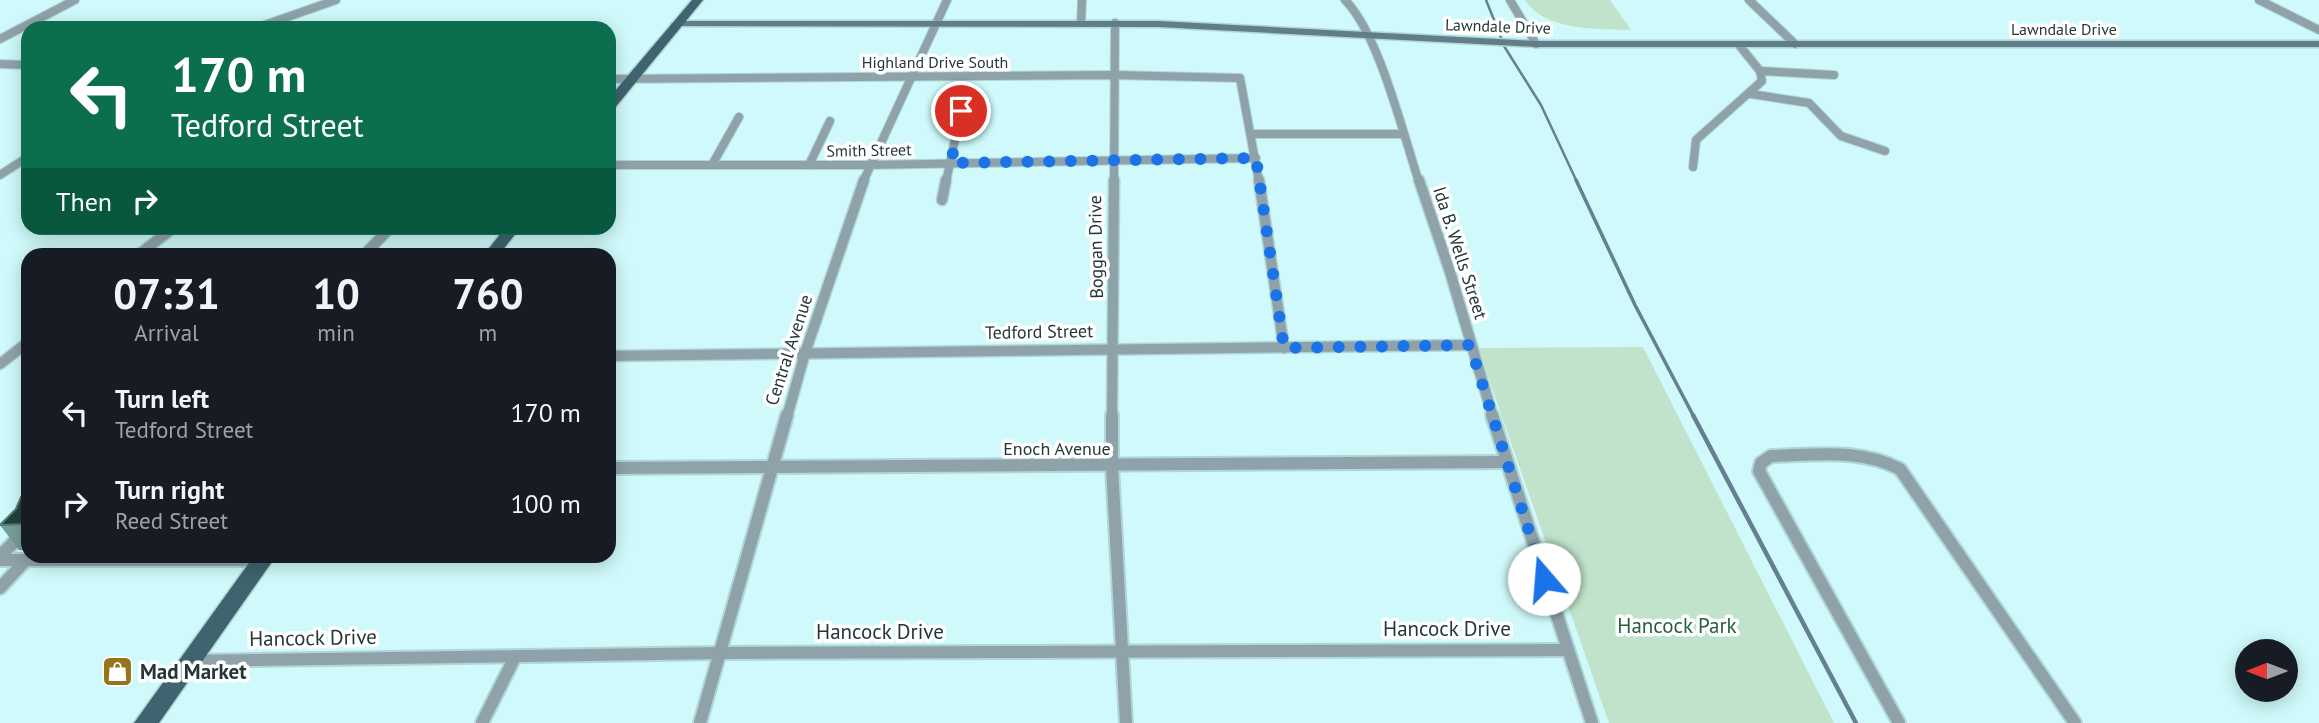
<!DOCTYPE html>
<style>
body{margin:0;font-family:"PT Sans",sans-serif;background:#242831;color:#f1f3f6;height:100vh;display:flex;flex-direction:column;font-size:26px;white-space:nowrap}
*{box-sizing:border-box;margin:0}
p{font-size:23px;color:#9ea1a6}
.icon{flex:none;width:38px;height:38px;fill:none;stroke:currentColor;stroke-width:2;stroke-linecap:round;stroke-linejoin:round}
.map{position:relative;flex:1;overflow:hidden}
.drawer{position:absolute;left:21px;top:248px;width:595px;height:315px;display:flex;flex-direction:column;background:#171b24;border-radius:21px;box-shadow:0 4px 18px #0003}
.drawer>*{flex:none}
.top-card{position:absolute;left:21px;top:21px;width:595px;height:214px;border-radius:21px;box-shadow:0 4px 18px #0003;background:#0b6e4f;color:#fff;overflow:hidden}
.needle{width:46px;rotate:270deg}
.controls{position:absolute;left:2235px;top:639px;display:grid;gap:14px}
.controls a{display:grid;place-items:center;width:63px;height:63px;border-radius:50%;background:#171b24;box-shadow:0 4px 18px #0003;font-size:35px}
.pin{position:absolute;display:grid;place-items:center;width:60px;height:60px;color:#fff;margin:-30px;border:4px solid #fff;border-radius:50%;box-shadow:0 2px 7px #0007}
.me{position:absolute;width:77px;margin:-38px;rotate:342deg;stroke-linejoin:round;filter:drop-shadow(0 0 5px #0008)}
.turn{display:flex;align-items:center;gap:24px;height:147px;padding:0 35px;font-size:32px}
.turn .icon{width:91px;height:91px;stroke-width:2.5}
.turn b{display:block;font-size:49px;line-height:60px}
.then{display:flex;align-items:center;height:66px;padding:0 35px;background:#0003;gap:14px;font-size:26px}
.eta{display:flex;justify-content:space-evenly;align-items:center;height:119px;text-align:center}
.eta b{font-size:42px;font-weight:700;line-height:49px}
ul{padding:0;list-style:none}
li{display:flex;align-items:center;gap:21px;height:91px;padding:0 35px}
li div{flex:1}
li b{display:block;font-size:26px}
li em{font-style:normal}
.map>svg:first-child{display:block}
.green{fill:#c1e3cb}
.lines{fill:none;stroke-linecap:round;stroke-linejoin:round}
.stream-far2{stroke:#658093;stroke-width:2.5}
.stream-far1{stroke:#658093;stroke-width:3.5}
.stream{stroke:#658093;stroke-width:4.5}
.street-far2-casing{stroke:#b0d6d7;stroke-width:10}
.street-far1-casing{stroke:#b0d6d7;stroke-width:13}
.street-casing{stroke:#b0d6d7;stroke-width:16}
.secondary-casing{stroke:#b0d6d7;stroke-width:3}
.primary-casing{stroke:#b0d6d7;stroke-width:3}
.street-far2{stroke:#8fa2aa;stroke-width:8}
.street-far1{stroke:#8fa2aa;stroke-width:10}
.street{stroke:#8fa2aa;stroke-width:12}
.secondary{fill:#607d88;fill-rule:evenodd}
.primary{fill:#3f636f;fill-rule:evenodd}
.wall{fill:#789e9a}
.building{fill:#21433b;stroke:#557a74;stroke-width:2}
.route{stroke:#1a73e8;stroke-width:12;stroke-dasharray:0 21.6}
.labels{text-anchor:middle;stroke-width:7;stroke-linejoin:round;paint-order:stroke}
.far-street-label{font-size:16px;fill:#253636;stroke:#fff}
.street-label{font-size:18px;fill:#253636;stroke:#fff}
.near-park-label{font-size:21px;fill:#255f3c;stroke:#fff}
.near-street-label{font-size:21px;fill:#253636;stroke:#fff}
.near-poi-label{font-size:21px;font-weight:bold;fill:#253636;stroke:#fff;text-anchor:start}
</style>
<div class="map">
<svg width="2319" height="723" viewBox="0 0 2319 723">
<rect width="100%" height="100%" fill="#cff9fa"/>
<g class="green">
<path d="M1525,0H1610L1631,30C1597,29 1545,31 1525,0Z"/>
<path d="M1643,347L1834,723H1609L1478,348Z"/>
</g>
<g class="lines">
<g class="stream-far2">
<path d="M1486,0L1502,40"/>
<path d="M1504,46L1541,105L1577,182"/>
</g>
<path class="stream-far1" d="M1576,180L1635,305L1694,417"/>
<path class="stream" d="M1693,415L1856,723"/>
<defs>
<g id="street-far2">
<path d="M1345,0C1379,34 1403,134 1419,182"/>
<path d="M1510,0L1536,44"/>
<path d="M1749,0L1795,44"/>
<path d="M2259,0L2319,30"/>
<path d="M1081,23L1082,0"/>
<path d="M256,28L336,0"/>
<path d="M0,39L75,0"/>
<path d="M0,64L28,65"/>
<path d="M1760,71L1834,75"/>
<path d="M609,79L1114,75L1240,78L1259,182"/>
<path d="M1751,94L1809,103L1841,136L1885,151"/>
<path d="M1251,134H1402"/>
<path d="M609,165H869L1256,158"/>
<path d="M712,165L739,117"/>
<path d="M809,165L830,121"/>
<path d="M1693,167L1696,140L1762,81L1760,71L1739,45"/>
<path d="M0,175L28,157"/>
<path d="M863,182L947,0"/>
<path d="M946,182L961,111"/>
<path d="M1114,182L1115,23"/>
</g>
<g id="street-far1">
<path d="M1259,180L1284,348"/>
<path d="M1419,180L1450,272L1493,417"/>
<path d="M942,200L946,180"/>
<path d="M137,256L173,228"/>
<path d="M363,256L390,228"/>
<path d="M609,356L1470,345"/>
<path d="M0,364L28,342"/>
<path d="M787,417L805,353L864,180"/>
<path d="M1112,417L1114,180"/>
</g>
<g id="street">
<path d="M1112,415V467L1126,723"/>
<path d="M1492,415L1592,723"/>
<path d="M609,468L1506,462"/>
<path d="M0,556L28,528"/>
<path d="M0,560H263"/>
<path d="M0,588L26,560"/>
<path d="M192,661L721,653L1568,650"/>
<path d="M482,723L515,657"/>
<path d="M700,723L787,415"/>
<path d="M1899,723L1759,471L1761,463L1771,456C1815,455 1860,448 1900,469L2075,723"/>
</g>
<path id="secondary" d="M676,21H1159L1536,41H2319V47H1536L1159,27L672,26L671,24Z"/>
<g id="primary">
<path d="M692,0H703L614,109L609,110V98Z"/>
<path d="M505,228H520L498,256H483Z"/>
<path d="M254,556H276L159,723H134Z"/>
</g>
</defs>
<use href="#street-far2" class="street-far2-casing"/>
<use href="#street-far1" class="street-far1-casing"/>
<use href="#street" class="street-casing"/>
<use href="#secondary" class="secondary-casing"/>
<use href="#primary" class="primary-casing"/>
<use href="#street-far2" class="street-far2"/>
<use href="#street-far1" class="street-far1"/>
<use href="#street" class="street"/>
<use href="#secondary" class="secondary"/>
<use href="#primary" class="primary"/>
</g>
<path class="wall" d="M28,495V550H19L0,525L16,509Z"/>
<path class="building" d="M28,495V524L0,525L16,509L21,497H26Z"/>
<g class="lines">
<path class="route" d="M961,111L951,163L1256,158L1284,348L1470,345L1544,579"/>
</g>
<defs>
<symbol id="shop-square" viewBox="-11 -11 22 22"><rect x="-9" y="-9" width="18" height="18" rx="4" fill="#96741d" stroke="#fff"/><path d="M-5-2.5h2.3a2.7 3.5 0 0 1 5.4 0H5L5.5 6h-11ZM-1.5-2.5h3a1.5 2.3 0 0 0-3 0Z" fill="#fff"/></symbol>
</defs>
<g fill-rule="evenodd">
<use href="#shop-square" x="100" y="654" width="35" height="35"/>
</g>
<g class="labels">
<g class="far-street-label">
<text transform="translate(1498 26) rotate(2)" y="6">Lawndale Drive</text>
<text x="2064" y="35">Lawndale Drive</text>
<text x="935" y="68">Highland Drive South</text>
<text transform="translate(869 150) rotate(-1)" y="6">Smith Street</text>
</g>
<g class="street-label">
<text transform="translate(1096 247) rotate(-91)" y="6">Boggan Drive</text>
<text transform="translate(1460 253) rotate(72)" y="6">Ida B. Wells Street</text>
<text transform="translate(1039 332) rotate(-1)" y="6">Tedford Street</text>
<text transform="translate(789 350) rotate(-72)" y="6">Central Avenue</text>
<text x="1057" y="455">Enoch Avenue</text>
</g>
<g class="near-park-label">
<text x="1677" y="633">Hancock Park</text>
</g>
<g class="near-street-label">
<text x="1447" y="636">Hancock Drive</text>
<text x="880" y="639">Hancock Drive</text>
<text transform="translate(313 638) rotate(-1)" y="7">Hancock Drive</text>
</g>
<g class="near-poi-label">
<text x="140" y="679">Mad Market</text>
</g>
</g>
</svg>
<div class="controls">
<a><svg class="needle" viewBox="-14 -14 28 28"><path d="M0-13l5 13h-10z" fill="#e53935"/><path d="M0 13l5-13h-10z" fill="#9ea1a6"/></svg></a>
</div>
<div class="pin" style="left:961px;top:111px;background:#d93025"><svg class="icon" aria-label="arrive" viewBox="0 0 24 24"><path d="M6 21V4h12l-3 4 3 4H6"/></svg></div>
<svg class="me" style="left:1544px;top:579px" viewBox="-20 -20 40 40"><circle r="19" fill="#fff"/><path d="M0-13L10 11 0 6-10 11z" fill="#1a73e8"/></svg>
<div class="top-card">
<div class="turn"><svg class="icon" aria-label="left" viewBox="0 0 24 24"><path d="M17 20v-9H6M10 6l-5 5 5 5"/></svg><div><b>170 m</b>Tedford Street</div></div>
<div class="then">Then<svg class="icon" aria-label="right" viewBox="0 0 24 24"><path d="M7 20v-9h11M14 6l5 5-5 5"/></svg></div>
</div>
<section class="drawer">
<div class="eta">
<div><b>07:31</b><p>Arrival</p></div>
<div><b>10</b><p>min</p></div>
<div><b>760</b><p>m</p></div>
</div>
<ul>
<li><svg class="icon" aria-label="left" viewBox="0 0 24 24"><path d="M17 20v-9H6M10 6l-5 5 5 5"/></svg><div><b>Turn left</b><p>Tedford Street</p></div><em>170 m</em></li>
<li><svg class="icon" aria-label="right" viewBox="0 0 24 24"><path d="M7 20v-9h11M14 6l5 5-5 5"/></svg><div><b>Turn right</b><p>Reed Street</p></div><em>100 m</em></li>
</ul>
</section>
</div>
